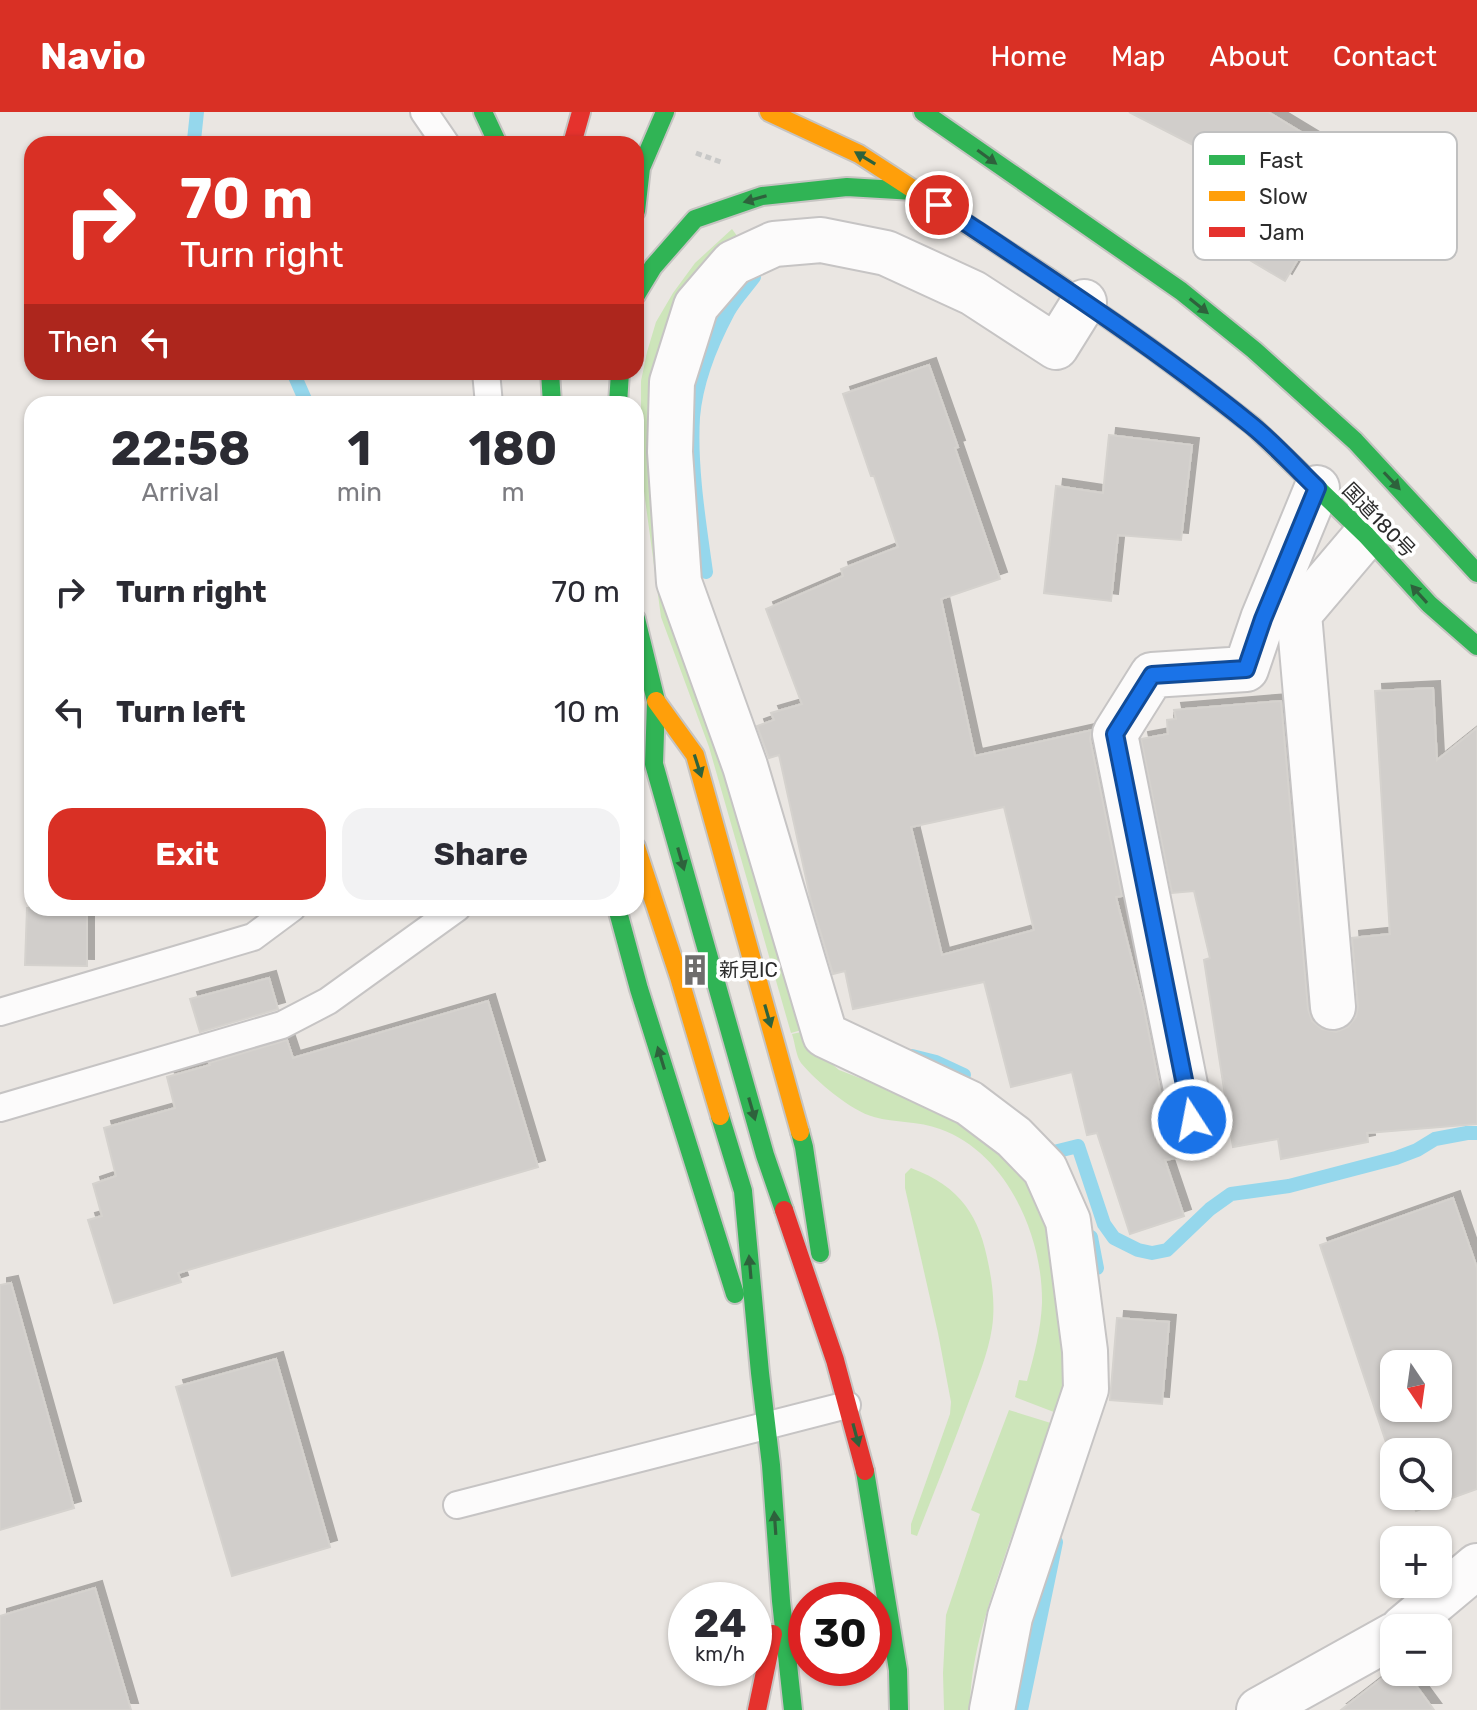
<!DOCTYPE html>
<meta charset="utf-8">
<style>
body{margin:0;font-family:Rubik,"Noto Sans JP",sans-serif;background:#f2f2f3;color:#2b2b33;height:100vh;display:flex;flex-direction:column;font-size:30px;white-space:nowrap}
*{box-sizing:border-box;margin:0}
p{font-size:26px;color:#7c7c81}
.icon{flex:none;width:44px;height:44px;fill:none;stroke:currentColor;stroke-width:2;stroke-linecap:round;stroke-linejoin:round}
.map{position:relative;flex:1;overflow:hidden}
.details{position:absolute;left:24px;top:284px;width:620px;height:520px;display:flex;flex-direction:column;background:#fff;border-radius:24px;box-shadow:0 2px 6px #0004}
.details>*{flex:none}
.hud{position:absolute;left:24px;top:24px;width:620px;height:244px;border-radius:24px;box-shadow:0 2px 6px #0004;background:#d93025;color:#fff;overflow:hidden}
.needle{width:52px;rotate:167deg}
.tools{position:absolute;left:1380px;top:1238px;display:grid;gap:16px}
.tools a{display:grid;place-items:center;width:72px;height:72px;border-radius:16px;background:#fff;box-shadow:0 2px 6px #0004;font-size:40px}
.speed{position:absolute;left:668px;top:1470px;display:flex;gap:16px;font-size:40px;font-weight:700;text-align:center}
.speed>*{display:grid;place-content:center;width:104px;height:104px;border-radius:50%;background:#fff;box-shadow:0 2px 6px #0004;line-height:1}
.speed small{font-size:20px;font-weight:400}
.speed .limit{border:12px solid #d22;background:#fff;color:#111}
.pin{position:absolute;display:grid;place-items:center;width:68px;height:68px;color:#fff;margin:-34px;border:4px solid #fff;border-radius:50%;box-shadow:0 2px 8px #0007}
.me{position:absolute;width:88px;margin:-44px;rotate:349deg;stroke-linejoin:round;filter:drop-shadow(0 0 6px #0008)}
.turn{display:flex;align-items:center;gap:28px;height:168px;padding:0 24px;font-size:36px}
.turn .icon{width:104px;height:104px;stroke-width:2.5}
.turn b{display:block;font-size:56px;line-height:68px}
.then{display:flex;align-items:center;height:76px;padding:0 24px;background:#0003;gap:16px;font-size:30px}
.eta{display:flex;justify-content:space-evenly;align-items:center;height:136px;text-align:center}
.eta b{font-size:48px;font-weight:700;line-height:56px}
.action{display:flex;gap:16px;margin-top:auto;padding:16px 24px}
.action a{flex:1;height:92px;border-radius:24px;background:#d93025;color:#fff;font-size:32px;font-weight:700;line-height:92px;text-align:center}
.action a+a{background:#f2f2f3;color:#2b2b33}
ul{padding:0;list-style:none}
li{display:flex;align-items:center;gap:24px;height:120px;padding:0 24px}
li div{flex:1}
li b{display:block;font-size:30px}
li em{font-style:normal}
header{display:flex;align-items:center;gap:48px;box-sizing:border-box;height:112px;padding:0 40px;background:#d93025;color:#fff}
header strong{font-size:38px}
nav{display:flex;gap:44px;margin-inline-start:auto;font-size:28px}
.map>svg:first-child{display:block}
.green{fill:#cde5ba}
.lines{fill:none;stroke-linecap:round;stroke-linejoin:round}
.stream{stroke:#95d7ec;stroke-width:14}
.building{fill:#d1cecb;stroke:#d5d2ce;stroke-width:2;fill-rule:evenodd;filter:url(#shadow)}
.lane-casing{stroke:#c6c4c4;stroke-width:30}
.street-casing{stroke:#c6c4c4;stroke-width:48}
.fast-casing{stroke:#c6c4c2;stroke-width:22}
.slow-casing{stroke:#c6c4c2;stroke-width:22}
.jam-casing{stroke:#c6c4c2;stroke-width:22}
.path{stroke:#c8c8c7;stroke-width:5;stroke-dasharray:6 4;stroke-linecap:butt}
.lane{stroke:#fcfbfb;stroke-width:26}
.street{stroke:#fcfbfb;stroke-width:44}
.fast{stroke:#30b455;stroke-width:18}
.slow{stroke:#ff9f0a;stroke-width:18}
.jam{stroke:#e5322d;stroke-width:18}
.oneway{fill:#2e623c}
.route-casing{stroke:#114b97;stroke-width:20}
.route{stroke:#1a73e8;stroke-width:14}
.labels{text-anchor:middle;stroke-width:7;stroke-linejoin:round;paint-order:stroke}
.street-label{font-size:20px;fill:#2c2c2c;stroke:#fff}
.poi-label{font-size:20px;fill:#2c2c2c;stroke:#fff;text-anchor:start}
.key{fill:#fff;stroke:#c0c0c0;stroke-width:2}
.key-label{font-size:22px;fill:#2c2c2c}
</style>
<header>
<strong>Navio</strong>
<nav><a>Home</a><a>Map</a><a>About</a><a>Contact</a></nav>
</header>
<div class="map">
<svg width="1477" height="1598" viewBox="0 0 1477 1598">
<defs>
<filter id="shadow"><feDropShadow dx="7" dy="-7" stdDeviation="0" flood-color="#0004"/></filter>
</defs>
<rect width="100%" height="100%" fill="#eae6e2"/>
<g class="green">
<path d="M732,117L743,132L657,323L805,917L791,921L709,635L661,505L643,372L641,306V269L647,240L656,210L673,181L695,151Z"/>
<path d="M806,919L818,940L839,958L888,977L921,986L952,999L1033,1070L1047,1098L1070,1243L1059,1302L1015,1285L1019,1268L1027,1269C1034,1244 1041,1217 1042,1191C1043,1124 1007,1041 940,1017C919,1009 895,1011 874,1005C851,999 816,969 801,951C796,944 795,931 792,922Z"/>
<path d="M911,1056C961,1075 980,1104 989,1155C993,1175 995,1196 992,1216C988,1242 977,1268 968,1292C952,1336 934,1380 917,1424L911,1422V1412L950,1302L951,1290L938,1221L905,1076V1062Z"/>
<path d="M1009,1298L1054,1312C1035,1361 1016,1409 1000,1458C985,1504 970,1550 970,1598H944L943,1561L946,1503L980,1402L971,1398Z"/>
</g>
<g class="lines">
<g class="stream">
<path d="M194,28L197,0"/>
<path d="M293,260L307,292"/>
<path d="M706,460C699,410 690,355 693,305C696,269 711,232 728,200C735,187 746,176 754,165"/>
<path d="M912,944L936,950L964,963"/>
<path d="M1054,1040L1078,1034L1104,1112L1114,1126L1138,1138L1152,1141L1167,1138L1210,1097L1231,1082L1289,1074L1396,1046L1417,1038L1435,1027L1467,1021H1477"/>
<path d="M1091,1125L1097,1156"/>
<path d="M1021,1598L1056,1430"/>
</g>
</g>
<g class="building">
<path d="M1129,0H1268L1354,52L1285,169L1201,119L1238,56Z"/>
<path d="M929,253L958,335L955,336L1000,467L941,487L975,644L1092,618L1090,627L1122,784L1116,785L1143,892L1167,1013L1173,1024L1177,1027L1182,1045L1165,1048L1184,1104L1130,1122L1097,1021L1087,1023L1072,960L1011,975L984,870L853,897L845,859L833,862L811,789L779,643L769,646L757,614L774,608L771,601L802,592L766,497L843,464L841,457L898,435L874,364H871L843,282ZM1004,695L1034,818L942,843L911,715Z"/>
<path d="M1109,323L1192,333L1181,428L1118,423L1111,489L1044,481L1056,374L1103,381Z"/>
<path d="M1433,576L1437,648L1477,616V1012L1367,1021L1368,1030L1281,1047L1278,1027L1233,1035L1204,848L1210,846L1194,779L1172,781L1141,627L1168,622L1167,608L1176,607L1174,598L1281,589L1308,897L1312,909L1322,917L1336,920L1348,915L1356,905L1358,894L1352,826L1390,822L1375,579Z"/>
<path d="M27,796H87V854L25,853Z"/>
<path d="M269,866L278,897L200,920L190,887Z"/>
<path d="M488,889L538,1055L178,1161L181,1170L114,1191L88,1108L102,1104L93,1072L116,1064L104,1016L175,996L167,965L210,953L209,951L287,928L293,946Z"/>
<path d="M1453,1086L1477,1156V1377L1416,1399L1411,1384H1438V1340H1394L1390,1342L1320,1133ZM1394,1252H1438V1296H1394Z"/>
<path d="M11,1171L74,1396L0,1418V1173Z"/>
<path d="M1117,1206L1169,1210L1162,1292L1110,1288Z"/>
<path d="M276,1247L330,1435L232,1464L176,1275Z"/>
<path d="M95,1476L131,1598H0V1504Z"/>
<path d="M1394,1557V1560H1406L1434,1598H1341Z"/>
</g>
<g class="lines">
<defs>
<g id="lane">
<path d="M424,0L446,32"/>
<path d="M486,260L489,292"/>
<path d="M0,900L253,825L292,796"/>
<path d="M0,996L282,913L328,889L457,796"/>
<path d="M457,1393L847,1293"/>
</g>
<g id="street">
<path d="M1333,895L1299,502L1366,423"/>
<path d="M1192,1008L1115,622L1152,563L1246,557L1263,507L1317,376"/>
<path d="M1403,1516L1477,1454"/>
<path d="M992,1598L1010,1505L1086,1277L1085,1239L1068,1109L1045,1057L1014,1025L969,991L825,923L745,654L679,470L670,340L672,270L696,194L733,151L774,132L821,128L886,141L973,181L1056,235L1084,190"/>
<path d="M1259,1598L1394,1523"/>
</g>
<g id="fast">
<path d="M483,0L498,32"/>
<path d="M923,0L1181,179L1254,238L1355,329L1477,461"/>
<path d="M636,99L641,56L665,0"/>
<path d="M636,183L653,155L695,107L762,84L847,75L914,79"/>
<path d="M550,260L552,292"/>
<path d="M1205,277L1253,314L1366,423L1429,492L1477,534"/>
<path d="M618,292L620,260"/>
<path d="M636,507L656,589L654,652L765,1043L784,1098"/>
<path d="M617,796L639,877L735,1182"/>
<path d="M720,1004L743,1079L760,1261L771,1353L781,1489L793,1598"/>
<path d="M800,1020L804,1035L820,1141"/>
<path d="M865,1359L898,1558L899,1598"/>
</g>
<g id="slow">
<path d="M769,0L859,42L1051,167L1150,236L1205,277"/>
<path d="M656,589L695,643L800,1020"/>
<path d="M636,735L679,865L720,1004"/>
</g>
<g id="jam">
<path d="M572,32L581,0"/>
<path d="M784,1098L835,1248L865,1359"/>
<path d="M757,1598L773,1522"/>
</g>
</defs>
<use href="#lane" class="lane-casing"/>
<use href="#street" class="street-casing"/>
<use href="#fast" class="fast-casing"/>
<use href="#slow" class="slow-casing"/>
<use href="#jam" class="jam-casing"/>
<path class="path" d="M696,41L721,50"/>
<use href="#lane" class="lane"/>
<use href="#street" class="street"/>
<use href="#fast" class="fast"/>
<use href="#slow" class="slow"/>
<use href="#jam" class="jam"/>
</g>
<defs><path id="oneway-solid" d="M-6-.8H1V-3.2L6.5 0L1 3.2V.8H-6Z" transform="scale(2)"/></defs>
<g class="oneway">
<use href="#oneway-solid" transform="translate(987 45) rotate(36)"/>
<use href="#oneway-solid" transform="translate(865 46) rotate(-149)"/>
<use href="#oneway-solid" transform="translate(755 87) rotate(164)"/>
<use href="#oneway-solid" transform="translate(1199 194) rotate(39)"/>
<use href="#oneway-solid" transform="translate(1392 369) rotate(47)"/>
<use href="#oneway-solid" transform="translate(1419 482) rotate(-132)"/>
<use href="#oneway-solid" transform="translate(698 654) rotate(72)"/>
<use href="#oneway-solid" transform="translate(681 747) rotate(74)"/>
<use href="#oneway-solid" transform="translate(768 904) rotate(74)"/>
<use href="#oneway-solid" transform="translate(661 946) rotate(-107)"/>
<use href="#oneway-solid" transform="translate(752 997) rotate(74)"/>
<use href="#oneway-solid" transform="translate(750 1155) rotate(-95)"/>
<use href="#oneway-solid" transform="translate(856 1323) rotate(75)"/>
<use href="#oneway-solid" transform="translate(775 1411) rotate(-94)"/>
</g>
<g class="lines">
<defs>
<path id="route" d="M939,93C1044,163 1151,232 1250,312C1274,331 1295,355 1317,376L1263,507L1246,557L1152,563L1115,622L1192,1008"/>
</defs>
<use href="#route" class="route-casing"/>
<use href="#route" class="route"/>
</g>
<defs>
<symbol id="building-bare" viewBox="-9 -9 18 18"><path d="M-4-6H4V6H1V3H-1V6H-4ZM-2.5-4.3h1.7v1.8h-1.7ZM.8-4.3h1.7v1.8H.8ZM-2.5-1h1.7V.8h-1.7ZM.8-1h1.7V.8H.8Z" fill="#6e6d6c" stroke="#fff" stroke-width="2.5" paint-order="stroke"/></symbol>
</defs>
<g fill-rule="evenodd">
<use href="#building-bare" x="673" y="836" width="44" height="44"/>
</g>
<g class="labels">
<g class="street-label">
<text transform="translate(1379 408) rotate(46)" y="7">国道180号</text>
</g>
<g class="poi-label">
<text x="719" y="865">新見IC</text>
</g>
</g>
<rect x="1193" y="20" width="264" height="128" rx="12" class="key"/>
<rect x="1209" y="43" width="36" height="10" fill="#30b455"/>
<rect x="1209" y="79" width="36" height="10" fill="#ff9f0a"/>
<rect x="1209" y="115" width="36" height="10" fill="#e5322d"/>
<g class="key-label">
<text x="1259" y="56">Fast</text>
<text x="1259" y="92">Slow</text>
<text x="1259" y="128">Jam</text>
</g>
</svg>
<div class="tools">
<a><svg class="needle" viewBox="-14 -14 28 28"><path d="M0-13l5 13h-10z" fill="#e53935"/><path d="M0 13l5-13h-10z" fill="#7c7c81"/></svg></a>
<a><svg class="icon" aria-label="search" viewBox="0 0 24 24"><circle cx="10" cy="10" r="6"/><path d="M15 15l6 6"/></svg></a>
<a>+</a>
<a>−</a>
</div>
<div class="speed"><div>24<small>km/h</small></div><div class="limit">30</div></div>
<div class="pin" style="left:939px;top:93px;background:#d93025"><svg class="icon" aria-label="arrive" viewBox="0 0 24 24"><path d="M6 21V4h12l-3 4 3 4H6"/></svg></div>
<svg class="me" style="left:1192px;top:1008px" viewBox="-20 -20 40 40"><circle r="17" fill="#1a73e8" stroke="#fff" stroke-width="3"/><path d="M0-11L8 9 0 5-8 9z" fill="#fff"/></svg>
<div class="hud">
<div class="turn"><svg class="icon" aria-label="right" viewBox="0 0 24 24"><path d="M7 20v-9h11M14 6l5 5-5 5"/></svg><div><b>70 m</b>Turn right</div></div>
<div class="then">Then<svg class="icon" aria-label="left" viewBox="0 0 24 24"><path d="M17 20v-9H6M10 6l-5 5 5 5"/></svg></div>
</div>
<section class="details">
<div class="eta">
<div><b>22:58</b><p>Arrival</p></div>
<div><b>1</b><p>min</p></div>
<div><b>180</b><p>m</p></div>
</div>
<ul>
<li><svg class="icon" aria-label="right" viewBox="0 0 24 24"><path d="M7 20v-9h11M14 6l5 5-5 5"/></svg><div><b>Turn right</b></div><em>70 m</em></li>
<li><svg class="icon" aria-label="left" viewBox="0 0 24 24"><path d="M17 20v-9H6M10 6l-5 5 5 5"/></svg><div><b>Turn left</b></div><em>10 m</em></li>
</ul>
<div class="action"><a>Exit</a><a>Share</a></div>
</section>
</div>
